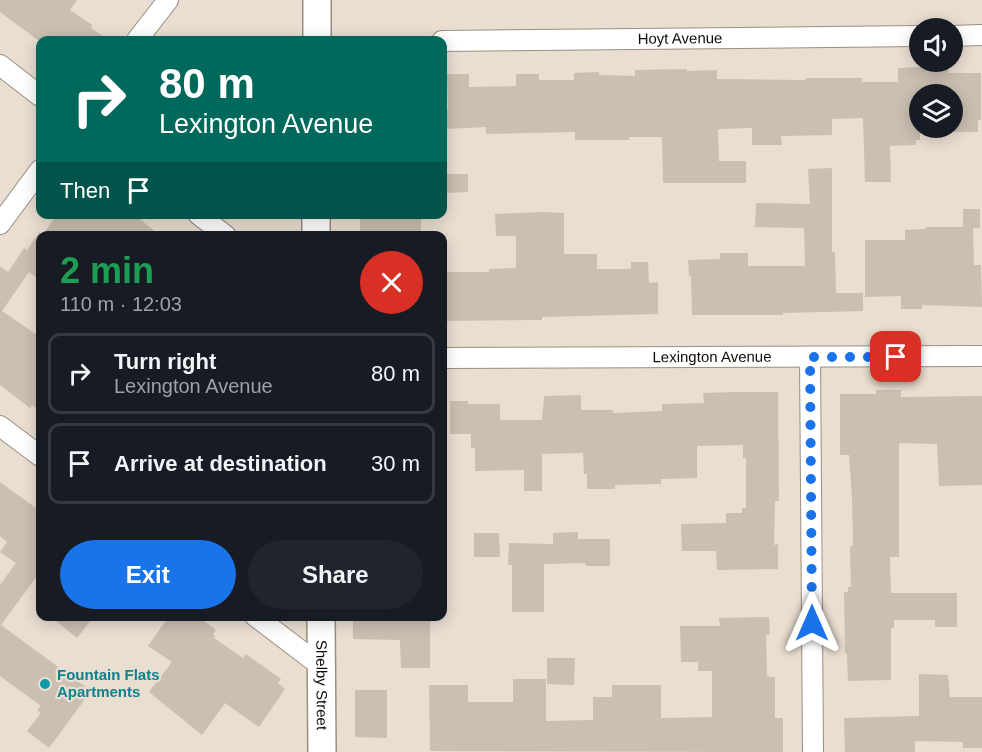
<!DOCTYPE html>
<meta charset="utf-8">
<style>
body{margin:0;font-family:Arial,sans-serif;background:#20242c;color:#f1f3f6;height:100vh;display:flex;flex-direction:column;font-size:22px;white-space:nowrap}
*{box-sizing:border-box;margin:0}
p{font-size:20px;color:#9ea1a6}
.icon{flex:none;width:33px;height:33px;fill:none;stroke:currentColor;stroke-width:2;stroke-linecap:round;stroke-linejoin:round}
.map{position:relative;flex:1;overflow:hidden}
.panel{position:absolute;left:36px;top:231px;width:411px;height:390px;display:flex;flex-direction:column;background:#171b24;border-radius:12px;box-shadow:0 3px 15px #0003}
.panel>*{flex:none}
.top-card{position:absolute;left:36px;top:36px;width:411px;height:183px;border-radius:12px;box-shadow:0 3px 15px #0003;background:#00695c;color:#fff;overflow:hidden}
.controls{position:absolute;left:909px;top:18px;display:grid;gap:12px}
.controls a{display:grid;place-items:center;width:54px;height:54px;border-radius:50%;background:#171b24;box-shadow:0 3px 15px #0003;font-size:30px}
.pin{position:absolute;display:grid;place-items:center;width:51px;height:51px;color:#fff;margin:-26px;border-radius:12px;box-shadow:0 3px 9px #0006}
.me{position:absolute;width:66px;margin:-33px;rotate:0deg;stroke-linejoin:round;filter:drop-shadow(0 0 4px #0008)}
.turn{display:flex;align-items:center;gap:21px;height:126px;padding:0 24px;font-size:27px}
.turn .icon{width:78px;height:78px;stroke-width:2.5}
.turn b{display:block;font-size:42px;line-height:51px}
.then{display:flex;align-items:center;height:57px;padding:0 24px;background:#0003;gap:12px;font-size:22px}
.round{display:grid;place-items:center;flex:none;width:63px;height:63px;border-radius:32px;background:#20242c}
.summary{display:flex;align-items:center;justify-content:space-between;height:102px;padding:0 24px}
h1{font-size:36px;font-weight:800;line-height:45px;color:#1e9e55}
.button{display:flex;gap:12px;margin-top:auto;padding:12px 24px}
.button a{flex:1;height:69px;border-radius:36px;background:#1a73e8;color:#fff;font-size:24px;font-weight:800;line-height:69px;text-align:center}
.button a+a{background:#20242c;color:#f1f3f6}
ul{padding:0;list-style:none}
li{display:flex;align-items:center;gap:18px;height:81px;margin:0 12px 9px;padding:0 12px;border:3px solid #363941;border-radius:12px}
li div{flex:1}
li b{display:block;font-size:22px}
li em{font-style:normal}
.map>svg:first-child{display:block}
.building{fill:#cabfb1}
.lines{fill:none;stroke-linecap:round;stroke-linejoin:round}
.street-casing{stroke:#998f82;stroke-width:22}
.secondary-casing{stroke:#998f82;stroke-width:30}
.street{stroke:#fff;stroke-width:20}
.secondary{stroke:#fff;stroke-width:27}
.route{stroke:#1a73e8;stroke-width:10;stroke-dasharray:0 18}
.culture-dot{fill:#0f9aa8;stroke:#e9ded0;stroke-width:2}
.labels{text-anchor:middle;stroke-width:4.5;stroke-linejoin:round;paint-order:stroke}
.street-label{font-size:15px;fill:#100d08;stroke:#e9ded0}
.culture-label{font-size:15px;font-weight:bold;fill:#0d838f;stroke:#e9ded0;text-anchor:start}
</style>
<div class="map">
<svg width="982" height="752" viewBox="0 0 982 752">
<rect width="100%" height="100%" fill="#e9ded0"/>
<g class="building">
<path d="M0,0H77L70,10L92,25L91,28L109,40H38L0,12Z"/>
<path d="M948,66L949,73H981V120H978V132H954L953,94H920V140H916V145L890,146L891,182H865L863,118L832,119V135L781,136L782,145H752V128L718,129L719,161H746V183H663L662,137H629V140H575V132L486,134V127L445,129L442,127V110H448L447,74H469V87L516,86V74H539V80H574V73L599,72V75L635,76V70L687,69V71L717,70V79L805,80L807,78H862V82H898V68Z"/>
<path d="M832,168V252H835L836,293H863V311L783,313V315H692L691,276H689L688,260L720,259V253H748V266H805L804,228L755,227L756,203L810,204L808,169Z"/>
<path d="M446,174H468V192L447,193Z"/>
<path d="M963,209H980V228H973L974,265H981L982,307L922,305V309H901V296L865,297V240H905V230L926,229V227H963Z"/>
<path d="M542,212L564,213V254H597V269H631V262H648L649,283L658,282V314L542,317V320L442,321V272H489V269L516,268V236H496L495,214Z"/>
<path d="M57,214H133L161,236H42Z"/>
<path d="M360,214H421V235L360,236Z"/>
<path d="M40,231V280L29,272L2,311L40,337V411L32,405L30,408L0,385V266L8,272L24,248L27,250Z"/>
<path d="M876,390H901V397L982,396V485L939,486L937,444L899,443V557H890L891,593H957V627H935V620H894V628H891V680L848,681L847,654H845L844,592H848V587H851L850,546H853L852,498L849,455H840V394H876Z"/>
<path d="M735,392H778L779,501H775L774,545L778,544V569L717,570L716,551H682L681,524L726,523V513H742V508H746V458H743V445L697,446V478L661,479V484L615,485V489H587V474H584L583,453L542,454V491H524V470L475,471V448H471V434H450V401H468V404H500V420H542L544,396L581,395V410H613V413L662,411V404L704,403L703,393Z"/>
<path d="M0,482L40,511V572L1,625L91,691L49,748L27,731L41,713L37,710L41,706L0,676V585L16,563L0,552L7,542L0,536Z"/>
<path d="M578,532V539H610V566H586L585,563L544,564V612H512V565H508L509,543L553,544V533Z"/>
<path d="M474,533H499L500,557H474Z"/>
<path d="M50,616H94L77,638Z"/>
<path d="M169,616H197L216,630L213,634L215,636L214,638L243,658L246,654L281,679L278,683L285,689L259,727L225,703L202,735L149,692L172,662L148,646Z"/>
<path d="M353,616H430V668H401L400,640L353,639Z"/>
<path d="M769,617L770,635H766L767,675L769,677H775V718H783V752L430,751L429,685H468V702H513V679H546V721L593,720V697H612V685H661V718L712,717V671H698V662H681L680,626H720L719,618Z"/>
<path d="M547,658H575L574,685L547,684Z"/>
<path d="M919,674L948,675L950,697H982V748H963V742L915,741V752H845L844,718L919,716Z"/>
<path d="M355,690H387V738L355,737Z"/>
</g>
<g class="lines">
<defs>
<g id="street">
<path d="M952,36L982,35"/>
<path d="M137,40L168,0"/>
<path id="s1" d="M442,41L920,36"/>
<path d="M0,65L40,96"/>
<path d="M198,214L226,236"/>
<path d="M0,224L40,170"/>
<path d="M810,357L813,752"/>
<path id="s2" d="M442,358L982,356"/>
<path d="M0,426L40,456"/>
<path d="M255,616L322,667"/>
</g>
<g id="secondary">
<path d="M317,0V40"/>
<path d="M316,214V236"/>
<path id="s3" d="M321,616L322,752"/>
</g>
</defs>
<use href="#street" class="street-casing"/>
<use href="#secondary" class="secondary-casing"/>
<use href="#street" class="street"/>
<use href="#secondary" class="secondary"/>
</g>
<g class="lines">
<path class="route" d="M812,623L810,357H896"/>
</g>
<circle class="culture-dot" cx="45" cy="684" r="6"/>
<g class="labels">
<g class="street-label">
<text dy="5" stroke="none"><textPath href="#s1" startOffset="238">Hoyt Avenue</textPath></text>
<text dy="5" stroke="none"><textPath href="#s2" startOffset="270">Lexington Avenue</textPath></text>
<text dy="5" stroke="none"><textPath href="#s3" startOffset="69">Shelby Street</textPath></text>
</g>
<g class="culture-label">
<text x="57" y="680">Fountain Flats<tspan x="57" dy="17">Apartments</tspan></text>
</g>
</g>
</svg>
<div class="controls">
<a><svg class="icon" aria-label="sound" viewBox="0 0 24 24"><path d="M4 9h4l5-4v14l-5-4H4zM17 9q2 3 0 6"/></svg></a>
<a><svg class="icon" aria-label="layers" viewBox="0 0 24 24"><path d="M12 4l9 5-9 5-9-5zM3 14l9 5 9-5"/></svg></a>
</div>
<div class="pin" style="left:896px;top:357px;background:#d93025"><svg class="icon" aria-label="arrive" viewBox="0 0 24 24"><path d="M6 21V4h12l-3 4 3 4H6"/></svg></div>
<svg class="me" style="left:812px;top:623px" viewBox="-20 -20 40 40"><path d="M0-17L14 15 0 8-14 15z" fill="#1a73e8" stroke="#fff" stroke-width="4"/></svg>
<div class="top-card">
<div class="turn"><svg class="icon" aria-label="right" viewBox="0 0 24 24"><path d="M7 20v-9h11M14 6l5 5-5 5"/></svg><div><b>80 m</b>Lexington Avenue</div></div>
<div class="then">Then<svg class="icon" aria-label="arrive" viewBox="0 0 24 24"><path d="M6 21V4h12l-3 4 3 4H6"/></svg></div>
</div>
<section class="panel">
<div class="summary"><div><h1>2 min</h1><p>110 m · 12:03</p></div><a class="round" style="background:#d93025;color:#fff"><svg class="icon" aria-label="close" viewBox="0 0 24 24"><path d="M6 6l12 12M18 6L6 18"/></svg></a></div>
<ul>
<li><svg class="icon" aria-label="right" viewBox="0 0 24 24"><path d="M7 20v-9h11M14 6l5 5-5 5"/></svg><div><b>Turn right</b><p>Lexington Avenue</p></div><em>80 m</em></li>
<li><svg class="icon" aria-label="arrive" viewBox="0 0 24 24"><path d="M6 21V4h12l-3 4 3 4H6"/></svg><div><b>Arrive at destination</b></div><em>30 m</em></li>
</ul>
<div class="button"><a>Exit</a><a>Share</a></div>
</section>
</div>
